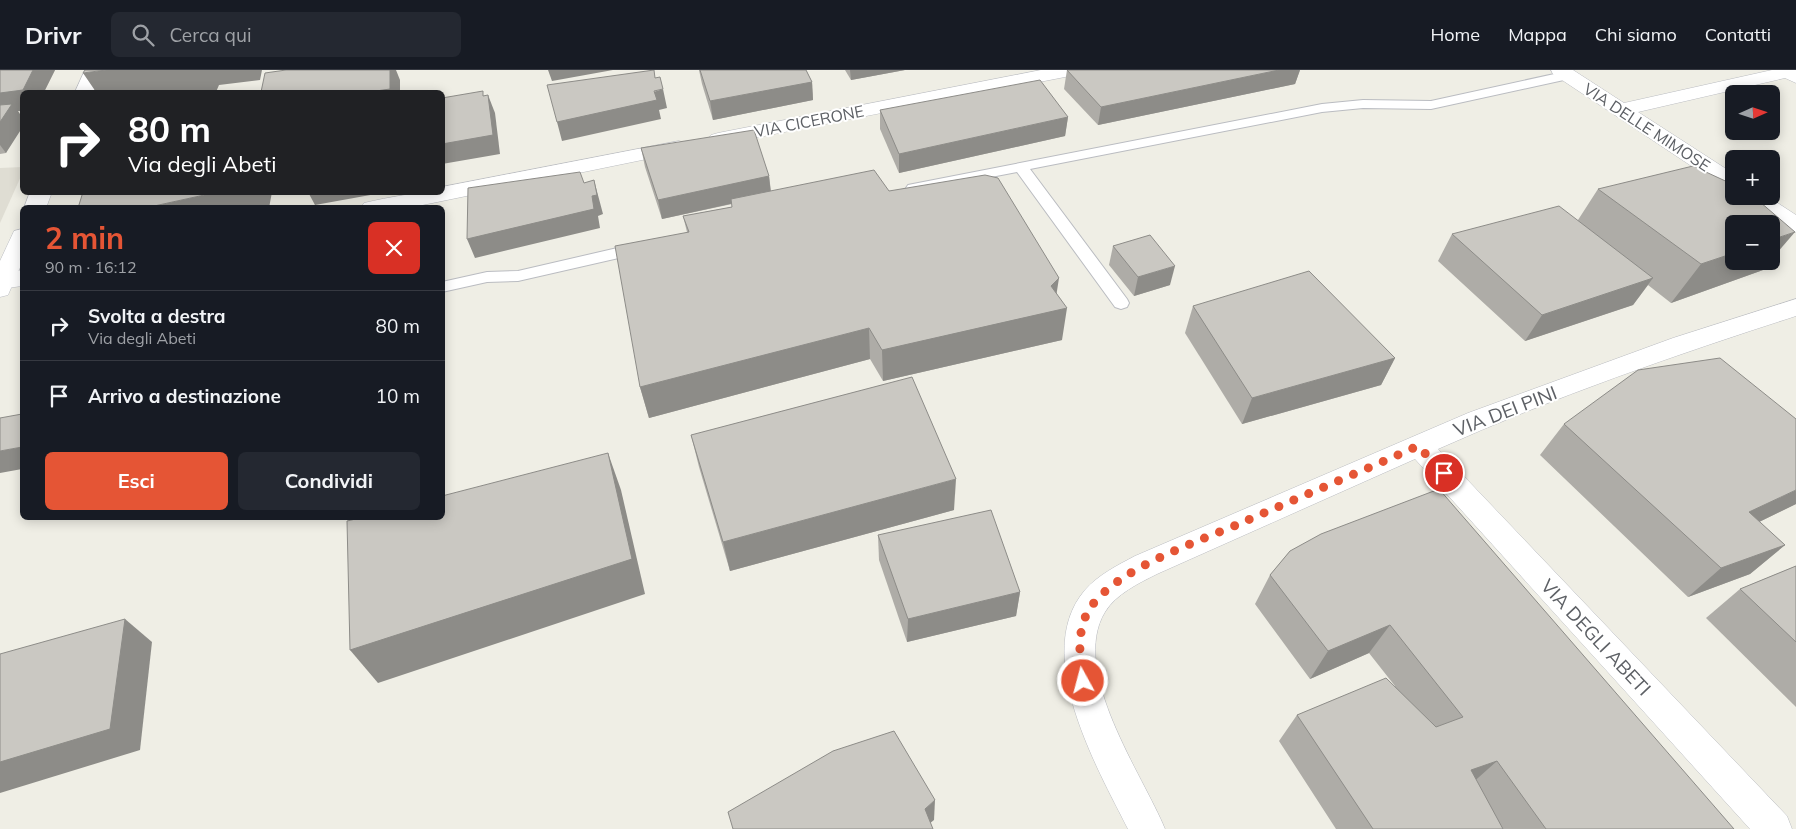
<!DOCTYPE html>
<html lang="it">
<meta charset="utf-8">
<style>
body{margin:0;font-family:Mulish,sans-serif;background:#242831;color:#f1f3f6;height:100vh;display:flex;flex-direction:column;font-size:19px;white-space:nowrap}
*{box-sizing:border-box;margin:0}
p{font-size:16px;color:#9ea1a6}
.icon{flex:none;width:28px;height:28px;fill:none;stroke:currentColor;stroke-width:2;stroke-linecap:round;stroke-linejoin:round}
.map{position:relative;flex:1;overflow:hidden}
.details{position:absolute;left:20px;top:135px;width:425px;height:315px;display:flex;flex-direction:column;background:#171b24;border-radius:8px;box-shadow:0 2px 12px #0003}
.details>*{flex:none}
.hud{position:absolute;left:20px;top:20px;width:425px;height:105px;border-radius:8px;box-shadow:0 2px 12px #0003;background:#202124;color:#fff;overflow:hidden}
.needle{width:32px;rotate:87deg}
.tools{position:absolute;left:1725px;top:15px;display:grid;gap:10px}
.tools a{display:grid;place-items:center;width:55px;height:55px;border-radius:8px;background:#171b24;box-shadow:0 2px 12px #0003;font-size:25px}
.pin{position:absolute;display:grid;place-items:center;width:42px;height:42px;color:#fff;margin:-21px;border:2px solid #fff;border-radius:50%;box-shadow:0 1px 5px #0007}
.me{position:absolute;width:55px;margin:-28px;rotate:353deg;stroke-linejoin:round;filter:drop-shadow(0 0 4px #0008)}
.turn{display:flex;align-items:center;gap:18px;height:105px;padding:0 25px;font-size:22px}
.turn .icon{width:65px;height:65px;stroke-width:2.5}
.turn b{display:block;font-size:35px;line-height:42px}
.round{display:grid;place-items:center;flex:none;width:52px;height:52px;border-radius:8px;background:#242831}
.head{display:flex;align-items:center;justify-content:space-between;height:85px;padding:0 25px}
h1{font-size:30px;font-weight:700;line-height:38px;color:#e55535}
.primary-button{display:flex;gap:10px;margin-top:auto;padding:10px 25px}
.primary-button a{flex:1;height:58px;border-radius:8px;background:#e55535;color:#fff;font-size:20px;font-weight:700;line-height:58px;text-align:center}
.primary-button a+a{background:#242831;color:#f1f3f6}
ul{padding:0;list-style:none}
li{display:flex;align-items:center;gap:15px;height:70px;padding:0 25px;border-top:1px solid #363941}
li div{flex:1}
li b{display:block;font-size:19px}
li em{font-style:normal}
header{display:flex;align-items:center;gap:30px;box-sizing:border-box;height:70px;padding:0 25px;background:#171b24;border-bottom:1px solid #363941}
header strong{font-size:24px}
nav{display:flex;gap:28px;margin-inline-start:auto;font-size:18px}
.search{width:350px;height:45px;background:#242831;display:flex;align-items:center;gap:12px;box-sizing:border-box;padding:0 18px;border-radius:8px;color:#9ea1a6;font-size:19px}
.map>svg:first-child{display:block}
.education{fill:#dfddd3}
.lines{fill:none;stroke-linecap:round;stroke-linejoin:round}
.lane-casing{stroke:#babcc1;stroke-width:2}
.street-casing{stroke:#babcc1;stroke-width:1}
.secondary-casing{stroke:#bbbdc3;stroke-width:1}
.lane{fill:#fff;fill-rule:evenodd}
.street{fill:#fff;fill-rule:evenodd}
.secondary{fill:#fff;fill-rule:evenodd}
.wall{fill:#aeaca7}
.shaded-wall{fill:#8d8c88}
.building{fill:#cac8c2;stroke:#8d8c88}
.route{stroke:#e55535;stroke-width:9;stroke-dasharray:0 16.2}
.labels{text-anchor:middle;stroke-width:4;stroke-linejoin:round;paint-order:stroke}
.far-street-label{font-size:16px;fill:#5d6065;stroke:#fff}
.street-label{font-size:19px;fill:#5d6065;stroke:#fff}
</style>
<header>
<strong>Drivr</strong>
<div class="search"><svg class="icon" aria-label="search" viewBox="0 0 24 24"><circle cx="10" cy="10" r="6"/><path d="M15 15l6 6"/></svg>Cerca qui</div>
<nav><a>Home</a><a>Mappa</a><a>Chi siamo</a><a>Contatti</a></nav>
</header>
<div class="map">
<svg width="1796" height="759" viewBox="0 0 1796 759">
<rect width="100%" height="100%" fill="#efeee5"/>
<path class="education" d="M22,97V104L0,153V98Z"/>
<g class="lines">
<defs>
<g id="lane">
<path d="M1568,1L1574,5L1573,8L1431,39L1363,38L1322,42L1030,99L1127,229L1129,233L1127,237L1121,239L1115,237L1017,102L913,122L908,121L906,118L908,115L913,114L1322,34L1363,30L1431,31Z"/>
<path d="M639,173L645,174L647,178L645,182L518,211L487,212L442,222V212L487,202L518,201Z"/>
</g>
<g id="street">
<path d="M1041,0H1079L1077,4L1070,6L718,75L711,73L708,69L711,65L718,63Z"/>
<path d="M1551,0H1573L1624,33L1772,0H1796V13L1785,8L1638,42L1734,104V120L1726,119L1553,4Z"/>
<path d="M679,71L686,73L689,77L686,81L408,138H361L364,133C390,127 416,122 442,122V117Z"/>
<path d="M1741,126H1767L1796,145V162L1788,160L1744,131Z"/>
<path d="M22,200V216L0,219V205Z"/>
<path d="M1796,229V246C1675,285 1554,327 1438,379L1787,746L1792,759H1750L1415,389L1157,504C1139,513 1116,524 1105,542C1069,601 1143,705 1165,759H1128C1097,698 1031,583 1085,520C1098,505 1118,495 1135,486L1468,343L1673,268Z"/>
</g>
<g id="secondary">
<path d="M85,0H103L93,22H75Z"/>
<path d="M30,122H52L46,138H24Z"/>
<path d="M22,159V193L8,225L0,227V191L14,161Z"/>
</g>
</defs>
<use href="#lane" class="lane-casing"/>
<use href="#street" class="street-casing"/>
<use href="#secondary" class="secondary-casing"/>
<use href="#lane" class="lane"/>
<use href="#street" class="street"/>
<use href="#secondary" class="secondary"/>
</g>
<g class="wall">
<path d="M0,0H55L44,22L18,41L6,83L0,84Z"/>
<path d="M699,0H806L812,12L813,30L713,50L702,14Z"/>
<path d="M845,0H905L851,10Z"/>
<path d="M1067,0H1300L1295,14L1098,55L1064,19Z"/>
<path d="M880,40L1068,47L1065,66L899,103L880,59Z"/>
<path d="M641,78L769,106L771,121H889L1057,223L1062,270L883,311L870,289L649,348L640,317L687,162L683,146L732,137V134L662,149L645,97Z"/>
<path d="M1598,119L1734,191H1770L1763,200L1671,233L1648,215L1633,235L1525,271L1438,191L1452,164L1578,150Z"/>
<path d="M1113,176L1170,215L1134,226L1109,195Z"/>
<path d="M1193,236L1395,288L1381,315L1242,354L1185,263Z"/>
<path d="M1564,354L1796,434L1759,452L1785,475L1750,504L1688,527L1540,385Z"/>
<path d="M691,365L954,440L730,501L699,397Z"/>
<path d="M878,465L1020,522L1016,546L907,572L879,490Z"/>
<path d="M1290,481L1734,759H1336L1279,671L1297,645L1395,616L1369,583L1310,609L1255,534L1270,505Z"/>
<path d="M1796,496V637L1706,548L1740,519Z"/>
</g>
<g class="shaded-wall">
<path d="M33,0H55L44,22H22V41H18L22,47V58L6,83L0,75V23Z"/>
<path d="M106,0H262L260,10L219,15L216,22H96L83,3Z"/>
<path d="M390,0H396L400,10V22H369Z"/>
<path d="M548,0H613L552,11Z"/>
<path d="M850,0H905L851,10Z"/>
<path d="M1279,0H1300L1295,14L1098,55L1101,37Z"/>
<path d="M812,12L813,30L713,50L710,31Z"/>
<path d="M663,19L667,38L659,40L661,49L562,71L557,52Z"/>
<path d="M488,25L495,43L500,84L442,94V74Z"/>
<path d="M1068,47L1065,66L899,103V84Z"/>
<path d="M769,106L771,125L662,149L658,130Z"/>
<path d="M594,110L603,144L598,146L600,158L475,188L467,169L592,126Z"/>
<path d="M218,122H272L269,138H145Z"/>
<path d="M308,122H387L315,135Z"/>
<path d="M1795,162L1771,190V170Z"/>
<path d="M1734,183V191H1770L1763,200L1671,233L1701,194Z"/>
<path d="M1175,196L1170,215L1134,226L1138,207Z"/>
<path d="M1059,208L1054,240L1067,238L1062,270L883,311L882,280L1051,216Z"/>
<path d="M1653,208L1633,235L1525,271L1542,245Z"/>
<path d="M869,258L870,289L649,348L640,317Z"/>
<path d="M1395,288L1381,315L1242,354L1252,328Z"/>
<path d="M22,377V399L0,403V381Z"/>
<path d="M608,383L621,420L645,524L378,613L350,580Z"/>
<path d="M956,409L954,440L730,501L723,472Z"/>
<path d="M1796,420V434L1716,473L1749,442Z"/>
<path d="M1785,475L1750,504L1688,527L1721,498Z"/>
<path d="M1020,522L1016,546L907,572L908,549Z"/>
<path d="M125,549L152,572L140,680L0,723V692Z"/>
<path d="M1390,555L1369,583L1310,609L1328,581Z"/>
<path d="M1497,691L1469,716L1471,700Z"/>
<path d="M935,730L934,750L924,758L925,739Z"/>
</g>
<g class="building">
<path d="M0,0H33L23,20L0,23Z"/>
<path d="M85,0H106L83,3Z"/>
<path d="M286,0H390V19L369,22H261L265,3Z"/>
<path d="M654,0L655,8L660,7L663,19L654,21L657,30L557,52L547,15Z"/>
<path d="M700,0H806L812,12L710,31Z"/>
<path d="M1067,0H1279L1101,37Z"/>
<path d="M1040,10L1068,47L899,84L880,40Z"/>
<path d="M483,21V26L488,25L493,65L442,74V28Z"/>
<path d="M12,34L0,52V35Z"/>
<path d="M754,60L769,106L658,130L641,78Z"/>
<path d="M1693,96L1734,115V126H1753L1795,162L1771,170V154H1734V183L1701,194L1598,119Z"/>
<path d="M874,100L889,121L985,105L998,108L1059,208L1051,216L1067,238L882,280L869,258L640,317L615,176L689,162L683,146L732,137L731,129Z"/>
<path d="M580,102L584,113L594,110L597,125L592,126L594,139L467,169L468,118Z"/>
<path d="M83,122H218L145,138H78Z"/>
<path d="M1559,136L1653,208L1542,245L1452,164Z"/>
<path d="M1150,165L1175,196L1138,207L1113,176Z"/>
<path d="M1309,201L1395,288L1252,328L1193,236Z"/>
<path d="M1720,288L1796,349V420L1749,442L1785,475L1721,498L1564,354L1638,300Z"/>
<path d="M912,307L956,409L723,472L691,365Z"/>
<path d="M22,344V377L0,381V348Z"/>
<path d="M608,383L632,489L350,580L347,451L360,448H442V426Z"/>
<path d="M1439,419L1734,759H1546L1497,691L1471,700L1503,759H1373L1297,645L1386,608L1436,657L1463,647L1390,555L1328,581L1270,505L1290,481L1321,464Z"/>
<path d="M991,440L1020,522L908,549L878,465Z"/>
<path d="M1796,496V572L1740,519Z"/>
<path d="M125,549L110,659L0,692V584Z"/>
<path d="M894,661L935,730L925,739L933,759H733L728,742L833,681Z"/>
</g>
<g class="lines">
<path class="route" d="M1083,611C1079,586 1076,555 1093,534C1122,497 1197,472 1241,453C1300,427 1360,402 1418,376L1444,403"/>
</g>
<g class="labels">
<g class="far-street-label">
<text transform="translate(809 51) rotate(-11)" y="6">VIA CICERONE</text>
<text transform="translate(1647 57) rotate(33)" y="6">VIA DELLE MIMOSE</text>
</g>
<g class="street-label">
<text transform="translate(1505 341) rotate(-21)" y="7">VIA DEI PINI</text>
<text transform="translate(1596 567) rotate(47)" y="7">VIA DEGLI ABETI</text>
</g>
</g>
</svg>
<div class="tools">
<a><svg class="needle" viewBox="-14 -14 28 28"><path d="M0-13l5 13h-10z" fill="#e53935"/><path d="M0 13l5-13h-10z" fill="#9ea1a6"/></svg></a>
<a>+</a>
<a>−</a>
</div>
<div class="pin" style="left:1444px;top:403px;background:#d93025"><svg class="icon" aria-label="arrive" viewBox="0 0 24 24"><path d="M6 21V4h12l-3 4 3 4H6"/></svg></div>
<svg class="me" style="left:1083px;top:611px" viewBox="-20 -20 40 40"><circle r="17" fill="#e55535" stroke="#fff" stroke-width="3"/><path d="M0-11L8 9 0 5-8 9z" fill="#fff"/></svg>
<div class="hud">
<div class="turn"><svg class="icon" aria-label="right" viewBox="0 0 24 24"><path d="M7 20v-9h11M14 6l5 5-5 5"/></svg><div><b>80 m</b>Via degli Abeti</div></div>
</div>
<section class="details">
<div class="head"><div><h1>2 min</h1><p>90 m · 16:12</p></div><a class="round" style="background:#d93025;color:#fff"><svg class="icon" aria-label="close" viewBox="0 0 24 24"><path d="M6 6l12 12M18 6L6 18"/></svg></a></div>
<ul>
<li><svg class="icon" aria-label="right" viewBox="0 0 24 24"><path d="M7 20v-9h11M14 6l5 5-5 5"/></svg><div><b>Svolta a destra</b><p>Via degli Abeti</p></div><em>80 m</em></li>
<li><svg class="icon" aria-label="arrive" viewBox="0 0 24 24"><path d="M6 21V4h12l-3 4 3 4H6"/></svg><div><b>Arrivo a destinazione</b></div><em>10 m</em></li>
</ul>
<div class="primary-button"><a>Esci</a><a>Condividi</a></div>
</section>
</div>
